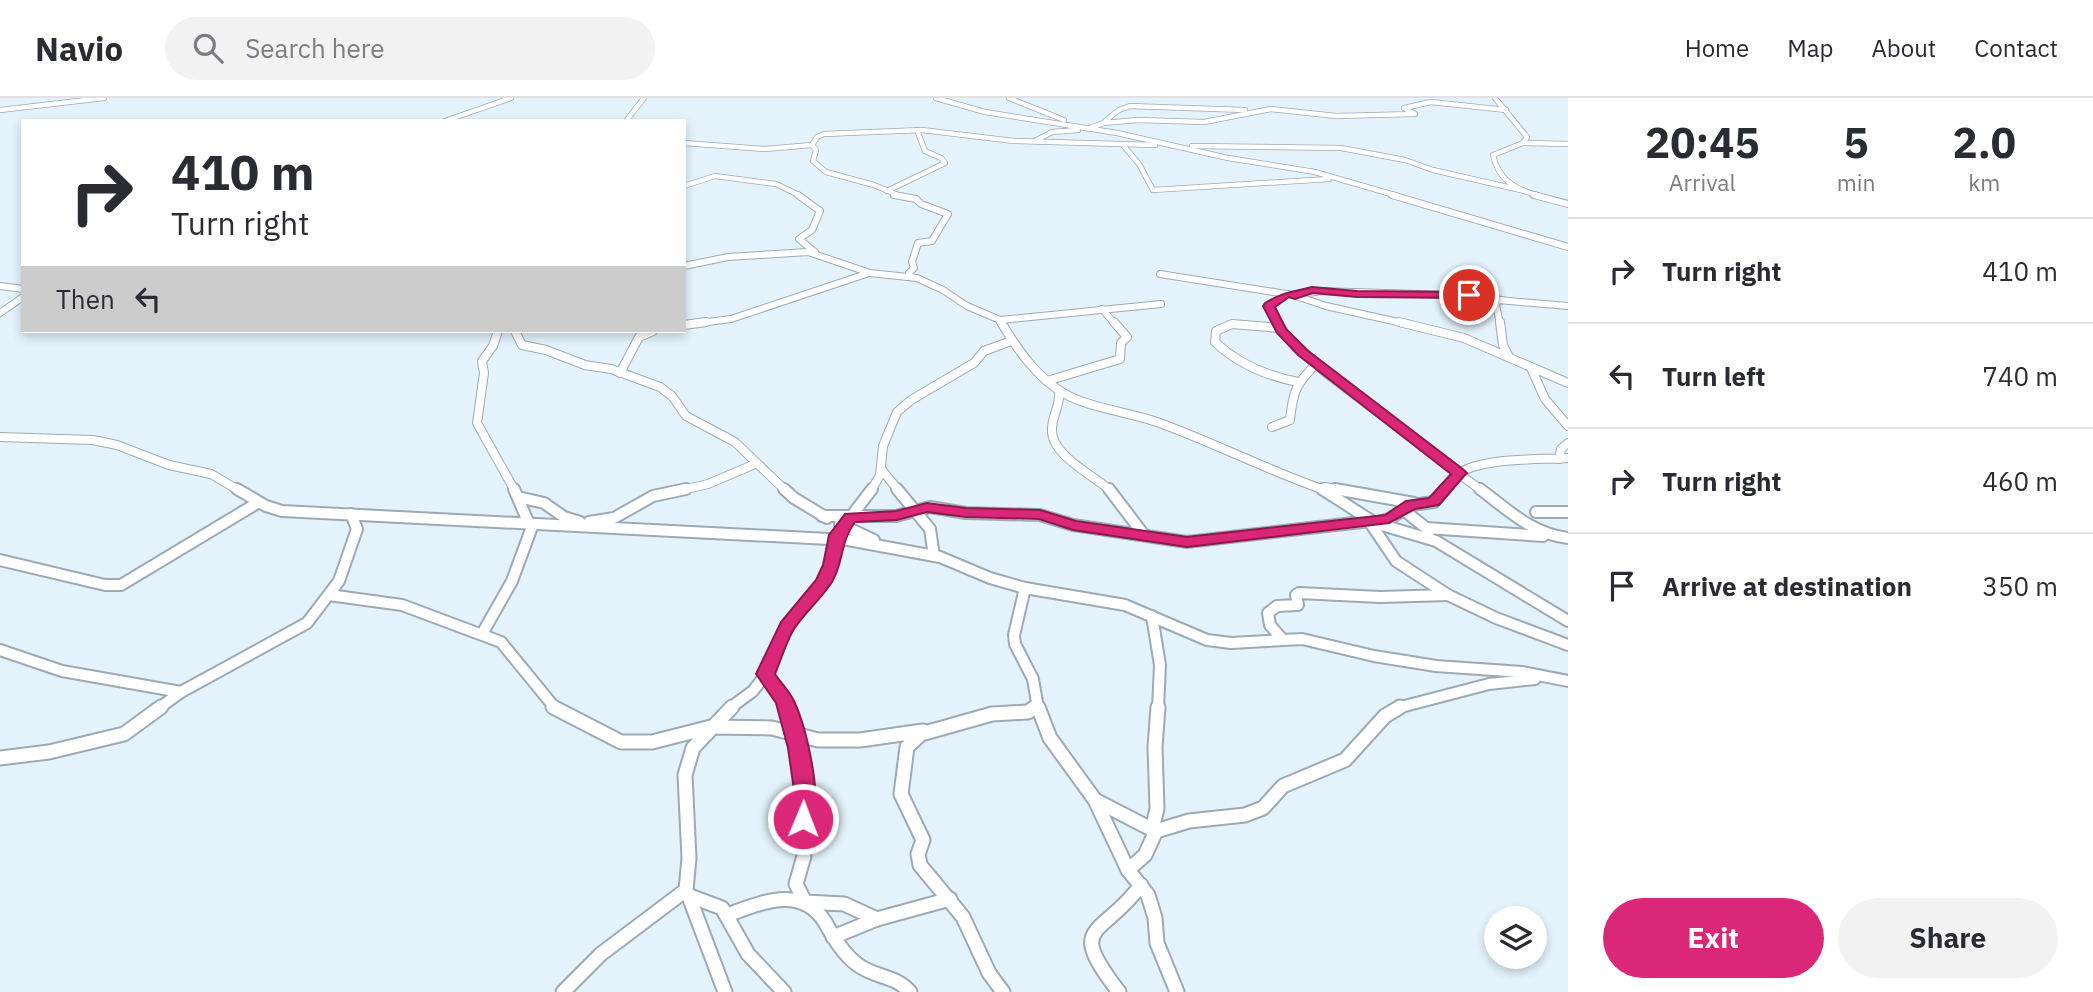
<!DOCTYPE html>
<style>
body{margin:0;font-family:"IBM Plex Sans",sans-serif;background:#f2f2f3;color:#2b2b33;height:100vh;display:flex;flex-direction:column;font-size:26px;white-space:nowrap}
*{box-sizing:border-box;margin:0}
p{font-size:23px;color:#7c7c81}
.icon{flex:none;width:38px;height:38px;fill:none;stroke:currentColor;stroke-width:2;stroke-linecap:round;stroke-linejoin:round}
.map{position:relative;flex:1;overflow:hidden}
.drawer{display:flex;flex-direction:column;background:#fff;width:525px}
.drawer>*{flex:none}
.banner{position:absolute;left:21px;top:21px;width:665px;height:214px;border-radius:0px;box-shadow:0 4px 10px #0003;background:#fff;color:#2b2b33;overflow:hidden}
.buttons{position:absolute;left:1484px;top:808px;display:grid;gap:14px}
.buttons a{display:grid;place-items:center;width:63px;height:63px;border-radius:50%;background:#fff;box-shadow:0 4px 10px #0003;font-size:35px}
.pin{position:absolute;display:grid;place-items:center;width:60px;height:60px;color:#fff;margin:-30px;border:4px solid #fff;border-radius:50%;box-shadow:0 2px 7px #0007}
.me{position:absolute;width:77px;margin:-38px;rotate:1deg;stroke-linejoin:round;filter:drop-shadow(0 0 5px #0008)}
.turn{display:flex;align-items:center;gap:24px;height:147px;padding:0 35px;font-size:32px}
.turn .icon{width:91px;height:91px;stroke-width:2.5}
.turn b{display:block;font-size:49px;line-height:60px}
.then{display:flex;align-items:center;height:66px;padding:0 35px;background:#0003;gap:14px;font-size:26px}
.eta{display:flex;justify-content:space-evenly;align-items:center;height:119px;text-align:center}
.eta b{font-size:42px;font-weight:700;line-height:49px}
.primary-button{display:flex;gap:14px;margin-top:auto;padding:14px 35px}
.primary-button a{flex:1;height:80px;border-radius:42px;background:#db2777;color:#fff;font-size:28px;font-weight:700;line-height:80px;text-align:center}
.primary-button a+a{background:#f2f2f3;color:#2b2b33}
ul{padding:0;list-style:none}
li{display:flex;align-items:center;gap:21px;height:105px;padding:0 35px;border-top:2px solid #e1e1e2}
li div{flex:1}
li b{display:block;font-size:26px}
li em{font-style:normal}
header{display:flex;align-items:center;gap:42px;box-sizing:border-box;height:98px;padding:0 35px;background:#fff;border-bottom:2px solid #e1e1e2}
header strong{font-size:33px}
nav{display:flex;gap:38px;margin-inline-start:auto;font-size:24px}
.search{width:490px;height:63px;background:#f2f2f3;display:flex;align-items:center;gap:18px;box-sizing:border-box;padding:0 24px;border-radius:38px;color:#7c7c81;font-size:26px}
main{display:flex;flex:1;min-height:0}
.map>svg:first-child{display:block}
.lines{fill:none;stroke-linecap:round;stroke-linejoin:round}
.minor-far4-casing{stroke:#9daab3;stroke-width:6}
.minor-far3-casing{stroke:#9daab3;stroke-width:8}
.minor-far2-casing{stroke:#9daab3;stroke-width:10}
.minor-far1-casing{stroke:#9daab3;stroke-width:14}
.minor-casing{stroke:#9daab3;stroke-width:17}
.minor-far4{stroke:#fff;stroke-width:4.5}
.minor-far3{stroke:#fff;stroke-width:6}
.minor-far2{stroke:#fff;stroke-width:8}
.minor-far1{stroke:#fff;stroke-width:10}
.minor{stroke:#fff;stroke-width:13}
.route{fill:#db2777;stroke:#8e194d;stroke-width:2}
</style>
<header>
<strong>Navio</strong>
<div class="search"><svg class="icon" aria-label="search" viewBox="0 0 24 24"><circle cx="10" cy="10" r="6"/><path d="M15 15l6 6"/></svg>Search here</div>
<nav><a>Home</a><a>Map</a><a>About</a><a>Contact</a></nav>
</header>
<main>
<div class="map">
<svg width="1568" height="894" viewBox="0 0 1568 894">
<rect width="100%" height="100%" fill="#e3f2fb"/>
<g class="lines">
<defs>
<g id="minor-far4">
<path d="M936,0L985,14L1117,35L1228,60L1315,74L1398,98"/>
<path d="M1009,0L1064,22"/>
<path d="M1495,0L1527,39L1523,45L1493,57C1498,82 1516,92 1540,98"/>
<path d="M0,12L104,0"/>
<path d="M445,23L511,0"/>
<path d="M626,23L644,0"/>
<path d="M1105,23L1119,12L1130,8L1245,12"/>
<path d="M1092,29L1104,25L1138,22L1204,24L1271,11L1336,18L1415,16L1404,10L1431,4L1506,12"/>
<path d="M1035,43L1052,34L1078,32"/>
<path d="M684,45L765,51L812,47L817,39L824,36L922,32L1014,43L1155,47"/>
<path d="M1523,45L1568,46"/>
<path d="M812,47L816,52L813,63L826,74L874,87L900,98"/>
<path d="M1123,47L1139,66L1153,92L1329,81"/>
<path d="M1192,48L1341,50L1405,62L1433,72L1525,93"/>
<path d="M684,88L715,78L776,86L801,98"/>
<path d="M887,93L945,65L941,60L925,53L917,32"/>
</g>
<g id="minor-far3">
<path d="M798,97L820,113L812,132L799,141L815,154"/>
<path d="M894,97L916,101L921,106L948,116L932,143L918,145L912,164L914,170L909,175L911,178"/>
<path d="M1392,97L1568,149"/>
<path d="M1534,97L1568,106"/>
<path d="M684,168L728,159L808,154L870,175L917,180L943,192L967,208L1000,222L1002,226"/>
<path d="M1160,176L1293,197L1326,208L1407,226"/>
<path d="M0,188L23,191"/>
<path d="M1295,197L1321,193L1451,197L1502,202"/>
<path d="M1102,211L1115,226"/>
<path d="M0,215L23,199"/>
<path d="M1000,222L1161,206"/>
<path d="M692,226L731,221L869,175"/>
<path d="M1279,226L1269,209L1287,196"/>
<path d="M1500,226L1496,207L1498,202L1568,208"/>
</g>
<g id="minor-far2">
<path d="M1001,224C1017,251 1037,280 1065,296C1090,310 1129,314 1157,324C1215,345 1269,373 1327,393"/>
<path d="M1278,224L1286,237L1325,274L1482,393"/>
<path d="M1399,224L1464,240L1568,285"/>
<path d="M1500,224L1503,247L1509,259"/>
<path d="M684,227L706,224"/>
<path d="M1280,230L1232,226L1216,233L1215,244C1238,266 1267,278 1298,284"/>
<path d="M498,233L493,248L482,263L484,275L477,325L515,393"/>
<path d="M515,233L522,247L546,252L585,267L611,271L660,289L672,298L686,318L735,344L786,393"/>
<path d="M1531,270L1545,301L1568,328"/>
<path d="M620,275L639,239L653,233"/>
<path d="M1047,283L1120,261L1121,245L1127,239L1114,224"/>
<path d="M1059,293C1061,307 1052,317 1052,331C1050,357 1095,378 1111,393"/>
<path d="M1272,329L1290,322C1293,293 1296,286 1316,266"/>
<path d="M0,339L93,342L117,347L169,367L211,376L240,393"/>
<path d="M1559,361L1561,351L1568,345"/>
<path d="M882,372L899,393"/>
<path d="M1325,389L1345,393"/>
<path d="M678,393L708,386L755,366"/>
<path d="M871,393L880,377L883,348L897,314L911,302L974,265L984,253L1011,243"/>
<path d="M1444,393C1448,387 1452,380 1458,376C1482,359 1539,362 1568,360"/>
</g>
<g id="minor-far1">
<path d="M237,391L266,408L282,413L848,442L940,459L990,480L1025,490L1125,507L1207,542L1231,545L1302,541L1374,558L1436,568L1522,574L1568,583"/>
<path d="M514,391L529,426"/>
<path d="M784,391L794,400L827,420"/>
<path d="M897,391L930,431L934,458"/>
<path d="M1109,391L1144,437"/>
<path d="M1322,391L1375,425L1436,443L1568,523"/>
<path d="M1335,391L1414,405"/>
<path d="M1480,391C1508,412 1532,436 1568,440"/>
<path d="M518,399L544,405L564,419L580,424"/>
<path d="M1401,410L1430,433"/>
<path d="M1536,414H1568"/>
<path d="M822,418H896L930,409L966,415L1040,417L1073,427L1187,444L1371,423"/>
<path d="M1369,423L1396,463L1448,497L1496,520L1568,547"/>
<path d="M589,424L614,420L653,398L686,391"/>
<path d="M1378,424L1389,421L1411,407L1434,404L1445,391"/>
<path d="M840,426L874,442"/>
<path d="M1426,430L1543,438"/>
<path d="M0,462L105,487H121L259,404"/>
<path d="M1025,490L1014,537L1015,546L1033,581L1038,610"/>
<path d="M329,497L402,507L501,544L555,610"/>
<path d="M1152,518L1160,567L1158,610"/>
<path d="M482,536L512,483L533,426"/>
<path d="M1283,542L1270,527L1268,515L1277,508L1298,507L1296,497L1299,495L1380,499L1448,497"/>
<path d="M0,552L62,573L181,594"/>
<path d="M766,576L787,610"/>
<path d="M159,610L181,594L307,525L339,483L357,431L351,416"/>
<path d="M730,610L753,593L766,576L787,528L824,483L832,467L837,437L872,391"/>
<path d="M1033,610L1037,607"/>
<path d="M1397,610L1489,586L1535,581"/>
</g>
<g id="minor">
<path d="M553,609L621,644H652L711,629L772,630L818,642H860L923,633"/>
<path d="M787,609L801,668L802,736"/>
<path d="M1038,609L1050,640L1095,702L1128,772L1148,797L1155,820L1157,845L1177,894"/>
<path d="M0,660L49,654L124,636L161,609"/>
<path d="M1095,702L1155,733"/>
<path d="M1152,731L1157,711L1155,649L1158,609"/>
<path d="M804,758L796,786L805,804L844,806L877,821"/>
<path d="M1128,772L1145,757L1156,733L1189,723L1245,717L1263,710L1283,688L1345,662L1385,618L1400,609"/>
<path d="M688,796L725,894"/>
<path d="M690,798L722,810L748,856L784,894"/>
<path d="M727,817C761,805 801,786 825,824C834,840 843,856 858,867C876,880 895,877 910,894"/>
<path d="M833,839L877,821L950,801"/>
<path d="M563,894L601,856L686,792L689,760L685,677L693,650L732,609"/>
<path d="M1003,894L989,875L963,819L920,767L918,756L923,742L901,696L907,649L921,636L992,616L1028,614L1035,609"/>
<path d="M1119,894C1065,824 1101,841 1141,787"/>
</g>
</defs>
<use href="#minor-far4" class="minor-far4-casing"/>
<use href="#minor-far3" class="minor-far3-casing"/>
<use href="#minor-far2" class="minor-far2-casing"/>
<use href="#minor-far1" class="minor-far1-casing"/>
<use href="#minor" class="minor-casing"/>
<use href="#minor-far4" class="minor-far4"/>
<use href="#minor-far3" class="minor-far3"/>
<use href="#minor-far2" class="minor-far2"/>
<use href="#minor-far1" class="minor-far1"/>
<use href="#minor" class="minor"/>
</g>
<path class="route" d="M1312,189L1357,193L1469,194L1474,197L1469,200L1357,199L1313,195L1295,201L1289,199L1275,209L1286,231L1307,252L1464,372L1467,375L1464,378L1439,407L1415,411L1389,425L1187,449L1073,432L1039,421L966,419L927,414L897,422L855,424C840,444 844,463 832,484C821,501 805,514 794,531C786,544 781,562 775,576C781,585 790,594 794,603C806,629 824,702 811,728L803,730L796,728L793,721L794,692L788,650L776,605L756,576L781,524L816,482L823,467L829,437L845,416L896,413L927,405L966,410L1040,412L1076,423L1187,439L1385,417L1406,403L1429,400L1451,376L1298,257L1277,235L1263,208L1265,205C1285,193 1291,195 1312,189Z"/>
</svg>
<div class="buttons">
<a><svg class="icon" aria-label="layers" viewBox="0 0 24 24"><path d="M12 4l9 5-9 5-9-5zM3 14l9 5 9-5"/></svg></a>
</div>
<div class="pin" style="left:1469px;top:197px;background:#d93025"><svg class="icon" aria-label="arrive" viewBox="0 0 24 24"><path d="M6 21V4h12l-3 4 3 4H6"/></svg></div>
<svg class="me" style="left:803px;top:721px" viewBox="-20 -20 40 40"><circle r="17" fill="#db2777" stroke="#fff" stroke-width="3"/><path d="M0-11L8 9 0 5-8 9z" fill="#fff"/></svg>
<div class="banner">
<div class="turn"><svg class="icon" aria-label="right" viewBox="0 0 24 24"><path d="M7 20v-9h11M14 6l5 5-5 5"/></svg><div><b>410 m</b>Turn right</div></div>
<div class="then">Then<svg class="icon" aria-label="left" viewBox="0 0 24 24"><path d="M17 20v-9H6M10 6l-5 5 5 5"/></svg></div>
</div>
</div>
<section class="drawer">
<div class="eta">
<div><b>20:45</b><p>Arrival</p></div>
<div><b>5</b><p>min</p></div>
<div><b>2.0</b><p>km</p></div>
</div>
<ul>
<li><svg class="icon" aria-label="right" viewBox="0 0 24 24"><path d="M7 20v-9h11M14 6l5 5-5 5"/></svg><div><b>Turn right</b></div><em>410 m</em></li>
<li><svg class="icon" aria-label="left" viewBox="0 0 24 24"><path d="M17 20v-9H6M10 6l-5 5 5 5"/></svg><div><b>Turn left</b></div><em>740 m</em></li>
<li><svg class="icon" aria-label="right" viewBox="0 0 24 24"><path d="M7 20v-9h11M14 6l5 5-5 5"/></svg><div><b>Turn right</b></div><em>460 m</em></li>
<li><svg class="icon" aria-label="arrive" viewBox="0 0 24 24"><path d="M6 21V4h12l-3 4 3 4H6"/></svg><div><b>Arrive at destination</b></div><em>350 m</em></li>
</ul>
<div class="primary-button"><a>Exit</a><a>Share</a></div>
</section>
</main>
